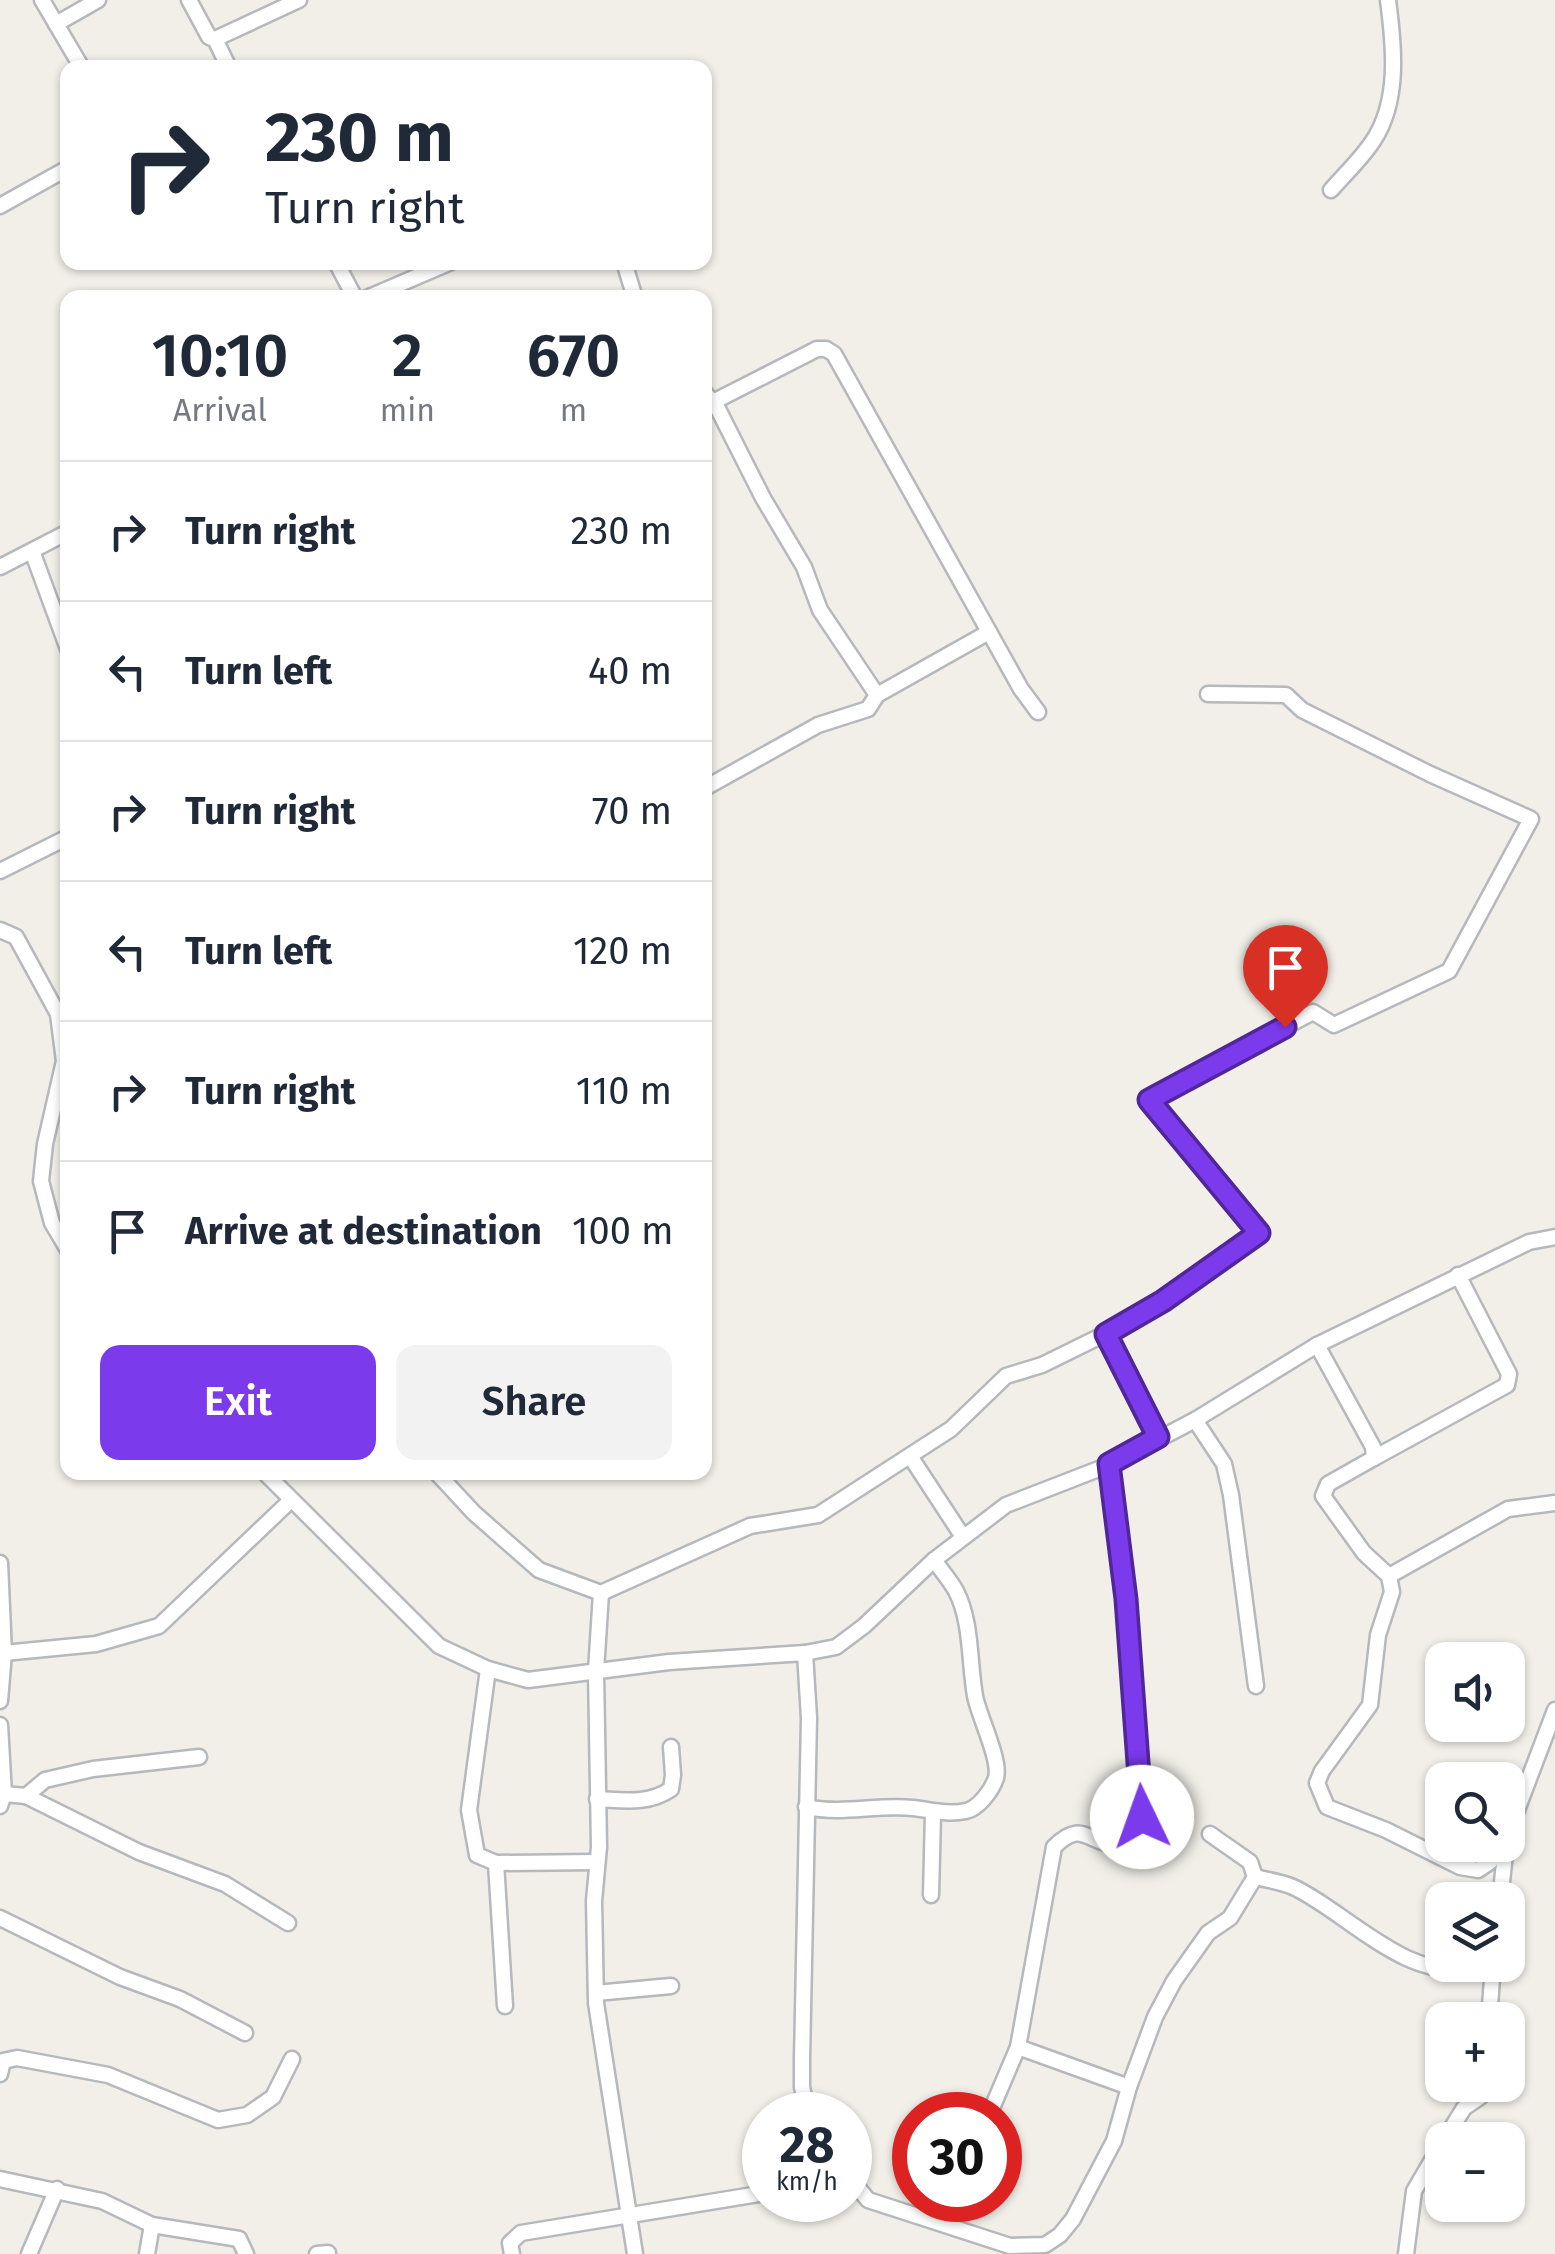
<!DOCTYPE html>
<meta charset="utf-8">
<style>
body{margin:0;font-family:"Fira Sans",sans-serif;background:#f2f2f3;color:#1f2937;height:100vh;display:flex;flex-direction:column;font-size:38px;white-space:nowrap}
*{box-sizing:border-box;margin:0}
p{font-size:32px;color:#747a83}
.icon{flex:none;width:55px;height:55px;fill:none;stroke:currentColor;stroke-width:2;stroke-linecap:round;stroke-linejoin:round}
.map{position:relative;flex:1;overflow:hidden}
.panel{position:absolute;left:60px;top:290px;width:652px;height:1190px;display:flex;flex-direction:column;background:#fff;border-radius:20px;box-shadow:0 2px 8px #0004}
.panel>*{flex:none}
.top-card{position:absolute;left:60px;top:60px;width:652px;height:210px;border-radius:20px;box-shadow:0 2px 8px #0004;background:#fff;color:#1f2937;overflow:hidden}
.controls{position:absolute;left:1425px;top:1642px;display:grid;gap:20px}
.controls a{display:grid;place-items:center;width:100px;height:100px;border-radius:20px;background:#fff;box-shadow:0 2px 8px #0004;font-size:50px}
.speed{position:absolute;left:742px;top:2092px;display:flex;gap:20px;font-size:50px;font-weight:700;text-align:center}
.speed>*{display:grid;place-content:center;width:130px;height:130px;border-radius:50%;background:#fff;box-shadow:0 2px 8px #0004;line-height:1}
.speed small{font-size:25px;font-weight:400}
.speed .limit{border:15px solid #d22;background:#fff;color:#111}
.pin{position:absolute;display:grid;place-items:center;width:85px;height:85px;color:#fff;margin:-102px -42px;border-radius:50% 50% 50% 0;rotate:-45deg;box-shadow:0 0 10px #0007}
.pin .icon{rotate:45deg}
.me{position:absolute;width:110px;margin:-55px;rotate:357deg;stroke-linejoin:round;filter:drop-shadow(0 0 8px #0008)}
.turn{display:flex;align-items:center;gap:35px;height:210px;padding:0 40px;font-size:45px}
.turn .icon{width:130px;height:130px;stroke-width:2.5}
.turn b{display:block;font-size:70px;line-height:85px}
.eta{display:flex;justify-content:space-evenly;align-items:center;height:170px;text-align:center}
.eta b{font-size:60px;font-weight:600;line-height:70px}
.button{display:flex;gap:20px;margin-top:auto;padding:20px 40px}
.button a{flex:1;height:115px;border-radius:20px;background:#7c3aed;color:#fff;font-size:40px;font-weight:600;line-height:115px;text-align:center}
.button a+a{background:#f2f2f3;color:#1f2937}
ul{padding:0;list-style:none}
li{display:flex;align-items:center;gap:30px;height:140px;padding:0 40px;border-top:2px solid #e0e1e3}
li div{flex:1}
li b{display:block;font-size:38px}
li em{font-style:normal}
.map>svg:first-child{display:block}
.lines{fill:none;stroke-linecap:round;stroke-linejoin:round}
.minor-casing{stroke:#b5b8bc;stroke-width:19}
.minor{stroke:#fff;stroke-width:14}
.route-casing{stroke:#51269a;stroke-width:25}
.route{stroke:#7c3aed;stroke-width:18}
</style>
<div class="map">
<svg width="1555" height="2254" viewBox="0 0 1555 2254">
<rect width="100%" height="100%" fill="#f1efe8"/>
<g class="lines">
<defs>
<g id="minor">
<path d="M42,0L82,68"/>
<path d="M189,0L209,37L215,39L299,0"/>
<path d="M56,24L98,0"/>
<path d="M215,39L229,68"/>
<path d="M1331,190C1345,174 1362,158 1373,141C1400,101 1394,45 1388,0"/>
<path d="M0,206L68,168"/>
<path d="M336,262L355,298"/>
<path d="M624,262L635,298"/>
<path d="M367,298L451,262"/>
<path d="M705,393L718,409L763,498L804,567L820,610L877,695"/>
<path d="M713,402L817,349H826L834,354L1021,689L1038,712"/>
<path d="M32,551L68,649"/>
<path d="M0,567L68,532"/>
<path d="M705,788L818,725L868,709L877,695L989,632"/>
<path d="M0,871L68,837"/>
<path d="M0,930L16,937L58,1014L64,1061L45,1144L41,1181L52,1223L68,1250"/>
<path d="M1105,1334L1158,1437"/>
<path d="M1317,1345L1373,1447L1374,1458L1328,1484L1323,1496L1364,1553L1389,1576L1392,1592L1378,1635L1370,1705L1322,1771L1317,1783L1327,1807L1386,1830L1460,1867L1478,1870L1490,1862L1501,1845"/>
<path d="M1195,1420L1224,1464L1231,1495L1256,1686"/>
<path d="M910,1456L963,1537"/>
<path d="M1374,1458L1507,1385L1509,1374L1458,1275"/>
<path d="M264,1472L439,1646L488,1669L528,1680L669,1662L805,1653L836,1647L864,1626L934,1560L1006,1505L1109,1465L1195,1420L1317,1345L1529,1242L1555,1237"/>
<path d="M436,1472L474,1513L539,1570L601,1593L750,1526L818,1515L951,1429L1006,1376L1042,1365L1105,1334L1163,1301L1259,1233L1149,1099L1313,1012L1334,1025L1449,971L1531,819L1430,774L1302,710L1286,695L1208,694"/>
<path d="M0,1563L4,1653L0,1701"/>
<path d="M1389,1576L1508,1509L1555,1503"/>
<path d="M601,1593L596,1671L599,1847L594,1901L596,2003L635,2254"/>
<path d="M4,1653L96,1644L159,1626L290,1501"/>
<path d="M805,1653L809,1718L802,2059V2087L808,2115"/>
<path d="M488,1669L469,1810L477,1855L496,1863L596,1862"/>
<path d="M0,1725L4,1794L0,1806"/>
<path d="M4,1794L26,1796L45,1780L93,1769L199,1757"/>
<path d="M26,1796L139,1852L225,1884L288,1923"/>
<path d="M597,1799C623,1800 648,1805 671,1789L673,1775L671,1747"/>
<path d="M806,1807C843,1815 877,1804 913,1808C931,1810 948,1815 966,1811C979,1808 992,1790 996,1778C1001,1760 979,1717 975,1696C969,1662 972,1622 956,1591C950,1580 941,1570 934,1560"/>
<path d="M1508,1834L1555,1710"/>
<path d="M496,1863L505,2006"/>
<path d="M1255,1877C1267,1880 1282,1882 1293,1887C1341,1908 1412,1986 1468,1965"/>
<path d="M931,1895L933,1813"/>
<path d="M1500,1900L1506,1845"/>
<path d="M0,1918L120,1977L180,1999L245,2033"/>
<path d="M596,1993L671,1986"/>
<path d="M1489,2020L1493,1965"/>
<path d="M1018,2047L1129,2087"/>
<path d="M0,2074L3,2061L17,2058L108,2075L218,2120L247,2115L273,2097L292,2059"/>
<path d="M985,2115L992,2108L1018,2047L1054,1847C1082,1819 1087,1843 1116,1845C1121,1846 1127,1844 1133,1843L1142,1817L1126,1599L1109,1465"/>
<path d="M1444,2140L1464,2108L1480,2097L1484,2085"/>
<path d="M850,2178L868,2200L1010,2246L1045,2245L1060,2235L1073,2219L1114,2141L1129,2087L1155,2017L1174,1981L1208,1933L1230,1918L1255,1877L1250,1862L1210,1834"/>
<path d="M0,2179L102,2201L152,2225L239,2239L246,2254"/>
<path d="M29,2254L57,2189"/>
<path d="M147,2254L152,2225"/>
<path d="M317,2254L328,2253"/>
<path d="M512,2254L510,2243L521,2233L765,2193"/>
<path d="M1406,2254L1414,2191L1442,2143"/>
</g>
</defs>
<use href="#minor" class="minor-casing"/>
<use href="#minor" class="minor"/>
</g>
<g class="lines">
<defs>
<path id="route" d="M1142,1817L1126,1599L1109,1464L1158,1437L1106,1334L1163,1301L1259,1233L1149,1100L1285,1027"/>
</defs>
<use href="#route" class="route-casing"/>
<use href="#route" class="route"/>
</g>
</svg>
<div class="controls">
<a><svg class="icon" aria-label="sound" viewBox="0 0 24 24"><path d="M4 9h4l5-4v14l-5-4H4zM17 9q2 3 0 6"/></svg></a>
<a><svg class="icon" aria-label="search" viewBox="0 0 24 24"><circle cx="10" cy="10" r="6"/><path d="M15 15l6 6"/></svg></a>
<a><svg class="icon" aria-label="layers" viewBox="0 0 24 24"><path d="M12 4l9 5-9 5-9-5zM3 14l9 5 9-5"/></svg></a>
<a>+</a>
<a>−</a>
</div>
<div class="speed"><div>28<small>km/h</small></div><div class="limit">30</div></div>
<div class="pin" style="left:1285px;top:1027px;background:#d93025"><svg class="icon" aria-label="arrive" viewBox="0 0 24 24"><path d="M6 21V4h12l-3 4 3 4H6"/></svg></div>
<svg class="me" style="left:1142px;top:1817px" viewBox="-20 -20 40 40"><circle r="19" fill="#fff"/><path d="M0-13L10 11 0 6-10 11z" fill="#7c3aed"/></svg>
<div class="top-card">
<div class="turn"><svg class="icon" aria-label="right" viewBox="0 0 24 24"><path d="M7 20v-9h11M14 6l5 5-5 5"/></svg><div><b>230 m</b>Turn right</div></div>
</div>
<section class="panel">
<div class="eta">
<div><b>10:10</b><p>Arrival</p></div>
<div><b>2</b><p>min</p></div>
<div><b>670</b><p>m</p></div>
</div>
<ul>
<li><svg class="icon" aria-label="right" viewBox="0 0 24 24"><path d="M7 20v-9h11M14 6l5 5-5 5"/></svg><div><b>Turn right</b></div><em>230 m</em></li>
<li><svg class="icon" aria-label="left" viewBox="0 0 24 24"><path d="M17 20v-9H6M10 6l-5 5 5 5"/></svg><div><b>Turn left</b></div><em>40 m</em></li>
<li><svg class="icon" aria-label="right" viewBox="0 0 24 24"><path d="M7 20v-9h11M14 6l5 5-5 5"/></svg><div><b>Turn right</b></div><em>70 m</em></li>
<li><svg class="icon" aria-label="left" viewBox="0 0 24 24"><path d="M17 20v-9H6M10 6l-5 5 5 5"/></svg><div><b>Turn left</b></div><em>120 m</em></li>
<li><svg class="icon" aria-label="right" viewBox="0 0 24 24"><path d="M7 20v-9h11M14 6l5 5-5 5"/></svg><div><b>Turn right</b></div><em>110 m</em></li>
<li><svg class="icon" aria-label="arrive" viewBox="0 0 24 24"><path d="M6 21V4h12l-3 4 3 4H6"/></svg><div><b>Arrive at destination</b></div><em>100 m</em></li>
</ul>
<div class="button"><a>Exit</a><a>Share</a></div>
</section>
</div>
